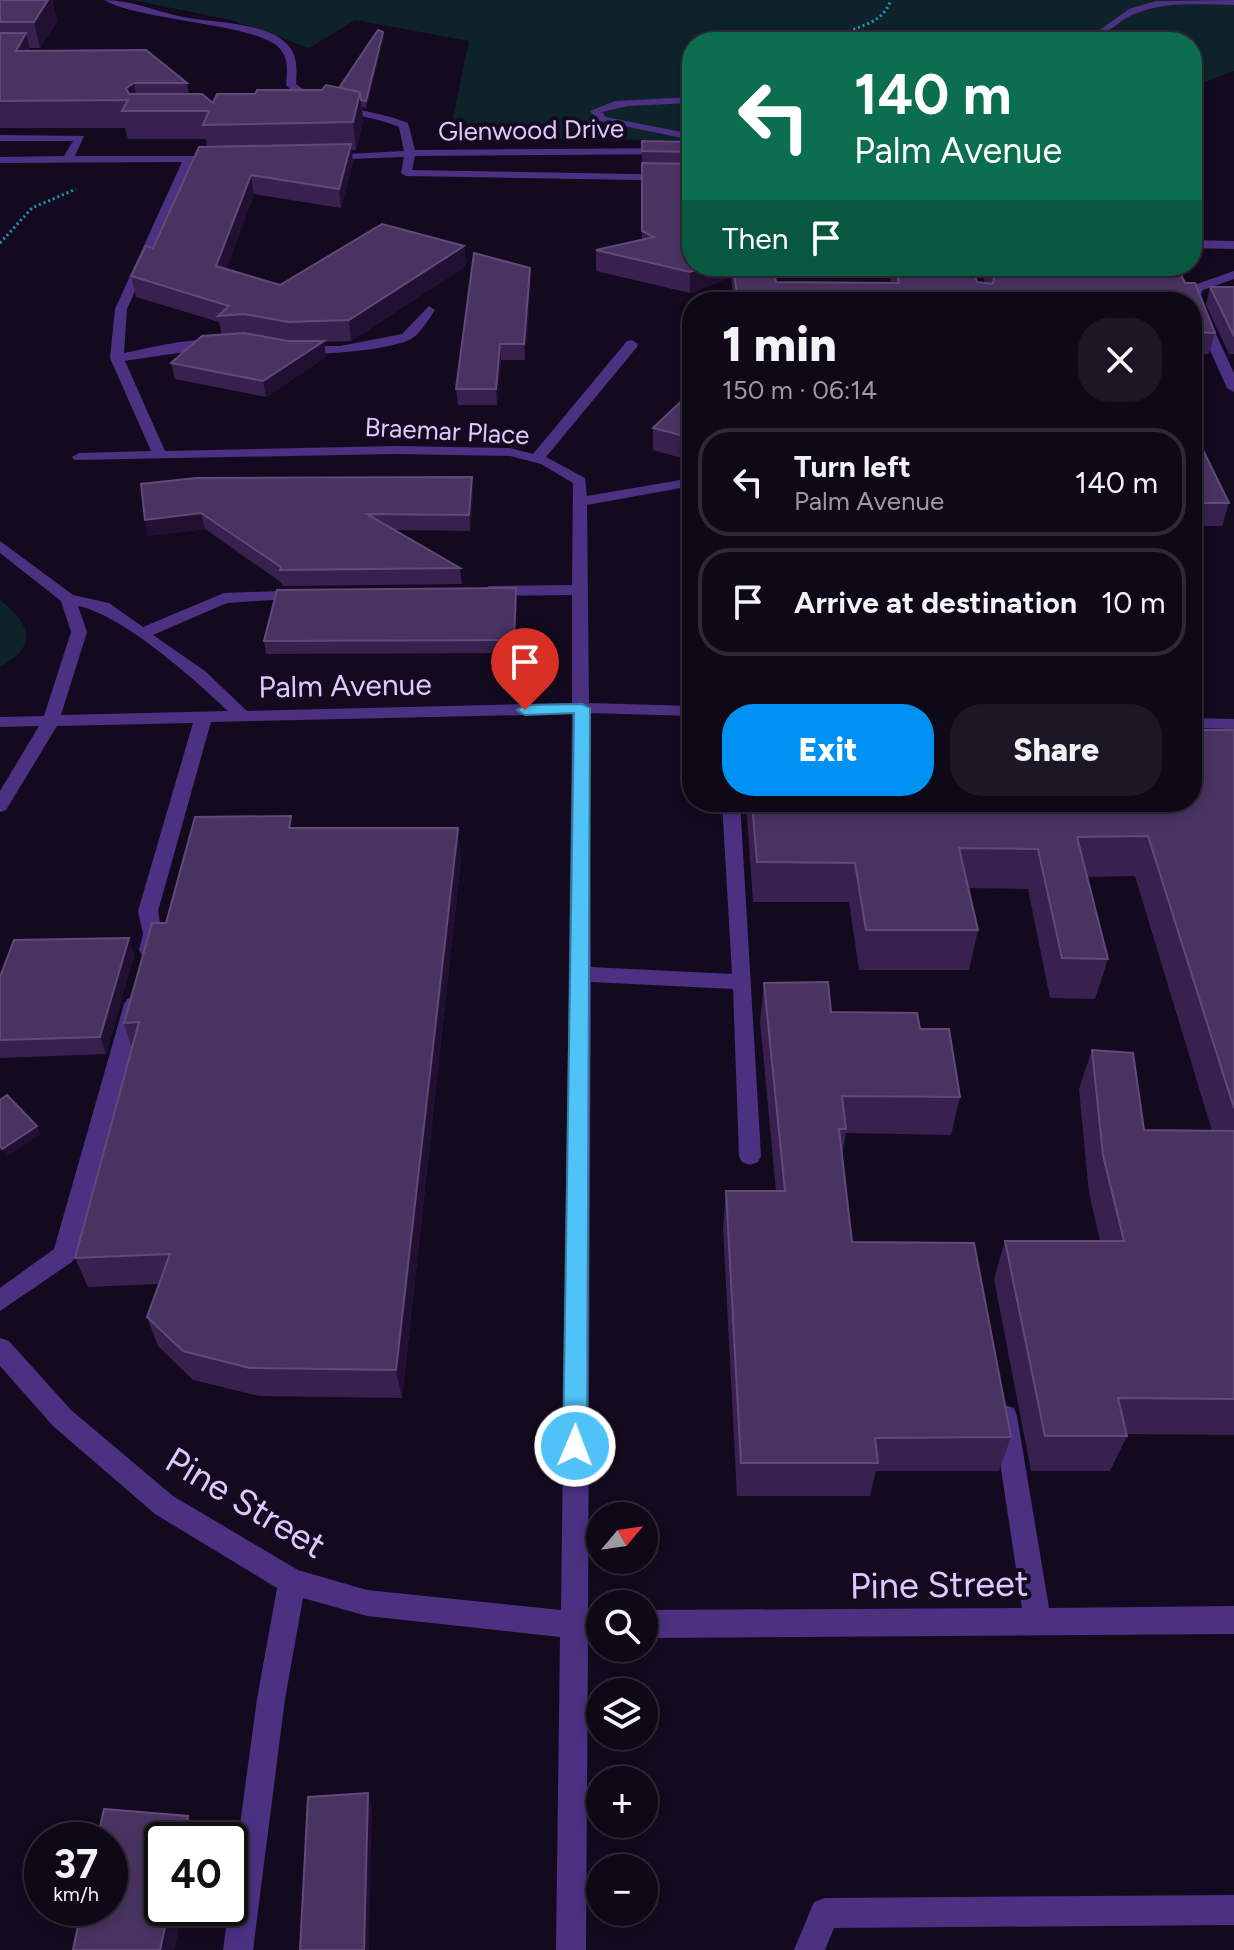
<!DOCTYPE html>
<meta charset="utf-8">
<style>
body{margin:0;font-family:Figtree,sans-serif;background:#1d1624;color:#f1f3f6;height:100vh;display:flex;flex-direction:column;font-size:30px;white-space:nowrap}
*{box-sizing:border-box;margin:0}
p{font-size:26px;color:#9b9aa1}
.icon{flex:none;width:44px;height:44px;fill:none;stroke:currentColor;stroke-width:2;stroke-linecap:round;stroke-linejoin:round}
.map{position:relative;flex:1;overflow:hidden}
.drawer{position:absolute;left:682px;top:292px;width:520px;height:520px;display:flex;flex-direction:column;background:#0f0817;border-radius:32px;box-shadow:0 4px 12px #0003,0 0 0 2px #2f2936}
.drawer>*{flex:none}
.hud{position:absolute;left:682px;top:32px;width:520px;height:244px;border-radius:32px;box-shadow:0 4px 12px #0003,0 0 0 2px #2f2936;background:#0b6e4f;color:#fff;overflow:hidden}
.needle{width:52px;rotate:61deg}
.buttons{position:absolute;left:586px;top:1502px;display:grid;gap:16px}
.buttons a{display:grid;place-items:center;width:72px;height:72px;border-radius:50%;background:#0f0817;box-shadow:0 4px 12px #0003,0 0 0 2px #2f2936;font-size:40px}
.speed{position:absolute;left:24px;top:1822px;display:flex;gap:16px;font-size:40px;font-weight:700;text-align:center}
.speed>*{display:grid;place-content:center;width:104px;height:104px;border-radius:50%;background:#0f0817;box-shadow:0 4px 12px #0003,0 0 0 2px #2f2936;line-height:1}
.speed small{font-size:20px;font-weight:400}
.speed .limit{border:4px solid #111;border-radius:12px;background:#fff;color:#111}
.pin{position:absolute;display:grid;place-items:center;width:68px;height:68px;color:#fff;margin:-82px -34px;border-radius:50% 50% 50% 0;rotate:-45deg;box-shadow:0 0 8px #0007}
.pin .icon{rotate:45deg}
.me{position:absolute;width:88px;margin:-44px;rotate:1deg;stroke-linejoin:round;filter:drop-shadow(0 0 6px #0008)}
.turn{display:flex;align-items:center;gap:28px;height:168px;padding:0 40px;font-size:36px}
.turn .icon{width:104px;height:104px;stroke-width:2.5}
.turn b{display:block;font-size:56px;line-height:68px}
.then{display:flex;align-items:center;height:76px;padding:0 40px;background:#0003;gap:16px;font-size:30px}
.round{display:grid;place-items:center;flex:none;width:84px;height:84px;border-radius:32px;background:#1d1624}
.head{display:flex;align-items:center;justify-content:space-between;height:136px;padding:0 40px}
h1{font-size:48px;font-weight:800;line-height:60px}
.cta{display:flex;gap:16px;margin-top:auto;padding:16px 40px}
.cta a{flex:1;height:92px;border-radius:32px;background:#0092f3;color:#fff;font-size:32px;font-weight:800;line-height:92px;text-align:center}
.cta a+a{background:#1d1624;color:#f1f3f6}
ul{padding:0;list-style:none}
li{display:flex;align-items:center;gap:24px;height:108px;margin:0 16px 12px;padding:0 24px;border:4px solid #2f2936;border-radius:32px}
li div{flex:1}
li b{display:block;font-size:30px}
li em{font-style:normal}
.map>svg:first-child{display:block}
.green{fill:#0d2229}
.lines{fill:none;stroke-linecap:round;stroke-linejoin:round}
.path{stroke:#2195b9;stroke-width:3;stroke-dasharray:2 3;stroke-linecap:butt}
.minor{fill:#4c3082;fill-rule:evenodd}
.wall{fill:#38214e}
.shaded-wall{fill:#221033}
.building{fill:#493361;stroke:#614a7a;stroke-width:2}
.route{fill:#4fc3f7;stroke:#337fa1;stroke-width:2}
.labels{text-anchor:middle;stroke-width:8;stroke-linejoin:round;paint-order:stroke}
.far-street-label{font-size:26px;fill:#dec8ff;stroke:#140a1f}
.street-label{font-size:30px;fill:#dec8ff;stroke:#140a1f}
.near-street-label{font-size:36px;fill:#dec8ff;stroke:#140a1f}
</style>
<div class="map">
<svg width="1234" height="1950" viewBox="0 0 1234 1950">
<rect width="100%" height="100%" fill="#140a1f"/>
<g class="green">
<path d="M132,0H1234V71L1192,87V42H692V141L449,136L469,41L355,20L309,48L231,20Z"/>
<path d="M0,600C32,625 38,646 0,667Z"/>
</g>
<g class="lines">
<g class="path">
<path d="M838,42C852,21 879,31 891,0"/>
<path d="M0,243L32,208L76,189"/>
</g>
<g class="minor">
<path d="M104,0C130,0 153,10 178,16C208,23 263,21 286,43C298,54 297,70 296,84C328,110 371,108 408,123L415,150L692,148V154L415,156L412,170L692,175V181L406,176L401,173L404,157L324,160L323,158L328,155L404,151L399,127C362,111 315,116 286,85C287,72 289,61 281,50C261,23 142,22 104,0Z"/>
<path d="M1234,0V5C1203,5 1169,1 1140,12C1113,21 1106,42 1072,42L1097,32L1129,9L1156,1Z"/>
<path d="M692,97V103L628,106L602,112L606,117L692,134V140L599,121L590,111L615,101Z"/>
<path d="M0,135L84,136L75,156H220L225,159L220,162H193L127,309L124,353C146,349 209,332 226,344C221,348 140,358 125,361L165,451L395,446L510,448L533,454L627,341L632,340L638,344L637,347L546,457L585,478L587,496L692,478V486L587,505L589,703L692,706V716L589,713L591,967L732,974L722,802H740L761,1156L758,1162L750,1165L742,1162L739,1156L733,989L591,982L588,1611H600V1639H588L586,1950H556L560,1637L367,1616L303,1598L285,1699L253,1950H223L257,1699L277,1588L155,1514L53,1426L0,1366V1338L9,1341L71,1410L173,1496L298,1570L367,1590L561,1610L572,714L211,722L158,911C161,927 164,940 156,955H142L139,950L143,934L138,911L193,723L57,726L6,810L0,812V791L39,726L0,727V717L44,716L71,632L61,601L0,553V541L73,595L109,603L143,627L224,593L307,590V596L301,598L227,603L153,635L205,671L247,711L572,703V595L489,596L481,591L489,586L572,585L573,483L541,464L510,456L395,454L74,460L72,457L79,453L151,451L110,358L115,309L182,162L0,163V157L64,156L73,141H0ZM78,606C123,615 194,679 228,711L61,715L87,632Z"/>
<path d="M1192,240L1234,241V249L1192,248Z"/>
<path d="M1234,271V279L1203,290L1199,298L1234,373V392L1227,388L1192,310V302L1187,298L1194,285Z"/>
<path d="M429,306L435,310C429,319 420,334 411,339C396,349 305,359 293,350L299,346H340L402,334Z"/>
<path d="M1192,718L1234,719V729L1192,728Z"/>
<path d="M134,996L141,999L144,1004L76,1255L72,1262L0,1311V1288L54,1249L124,1004L127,999Z"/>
<path d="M1005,1405L1014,1408L1017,1416L1049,1608L1234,1606V1634L644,1638V1610L1022,1608L993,1416L996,1408Z"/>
<path d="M1234,1895V1925L834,1928L825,1950H794L814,1902L825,1898Z"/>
</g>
</g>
<g class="wall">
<path d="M0,0H52L57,22L40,48H29L30,51L187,83L189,94L213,103L255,94L339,88L383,32L384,38L366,108L362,107L363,120L356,150H351L353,162L341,208L254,194L226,269L280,285L464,246L466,266L351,341L324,342L326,357L266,397L175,379L171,363L222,335L219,322L136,297L131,276L153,248L207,147L206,139H128L125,128H0Z"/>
<path d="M642,141L692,142V266H773L776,282L891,283L887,266H972L977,282L985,283L980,266H1170L1185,283L1215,333L1209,354H1192V302H734L731,277L690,293L596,271V250L642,240Z"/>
<path d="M531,283L525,360H501L497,405H458L456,389Z"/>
<path d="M1210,287H1234V354H1229L1206,305Z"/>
<path d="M692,391V461L653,450V428Z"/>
<path d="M1192,452L1229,503L1222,526H1192Z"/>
<path d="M141,484L473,493L470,531L395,530L460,568L462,584L283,586L282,583L205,529L148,536Z"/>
<path d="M517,601L514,653L266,654L264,641Z"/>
<path d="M1234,730V1435L1126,1434L1127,1436L1110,1471H1031L994,1279L1005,1241H1100L1089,1193L1079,1089L1092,1050L1144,1130L1212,1131L1135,876L1087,877L1108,959L1095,999L1050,998L1028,889L968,888L978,930L969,970H859L849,902H753L746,802H1192Z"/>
<path d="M293,828L461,859L402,1398L259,1396L193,1380L158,1346L147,1317L159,1284L88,1287L75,1258L132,1049L124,1023L166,923Z"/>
<path d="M129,938L134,955L106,1054L0,1058V977Z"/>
<path d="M764,983L831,1012L920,1029L960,1097L951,1135L846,1133L842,1156L852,1242L1011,1437L999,1471H876L870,1496H737L723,1228L726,1191H776L760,1021Z"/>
<path d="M188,1816L198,1833L174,1950H73L77,1928L64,1925L50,1911Z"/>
</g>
<g class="shaded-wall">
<path d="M48,0H52L57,22L40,48L34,22Z"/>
<path d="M383,32L384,38L366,108V101Z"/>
<path d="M26,33L32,59L16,51Z"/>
<path d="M134,83L139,110L126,88Z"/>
<path d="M360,92L363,120L356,150L353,122Z"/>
<path d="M351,144L353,162L341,208L339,189Z"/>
<path d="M251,175L254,194L220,287L216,266Z"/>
<path d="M464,246L466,266L351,341L349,320Z"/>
<path d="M705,266H732L731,277L690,293V272Z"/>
<path d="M530,268L531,283L525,360L524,344Z"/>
<path d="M324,341L326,357L266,397L263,381Z"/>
<path d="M500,344L501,360L497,405L496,389Z"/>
<path d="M472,477L473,493L470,531L469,515Z"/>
<path d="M201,513L205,529L148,536L145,520Z"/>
<path d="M516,588L517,601L514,653V640Z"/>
<path d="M458,828L461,859L402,1398L396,1370Z"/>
<path d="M129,938L134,955L106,1054L100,1037Z"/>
<path d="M37,1126L41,1134L6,1157L2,1149Z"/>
<path d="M368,1793L372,1805L369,1950H364Z"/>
<path d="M188,1816L198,1833L197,1840H183Z"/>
<path d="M169,1908H183L174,1950H160Z"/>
</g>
<g class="building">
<path d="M0,0H48L34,22H0Z"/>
<path d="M378,30L383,32L366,101L361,100L360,92L339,88Z"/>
<path d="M0,33H26L16,51L146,50L187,83H134L126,88L129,94H202L213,103L217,94H255L257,90H322L326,85L360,92L353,122L203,125L209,111H122L128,100L0,101Z"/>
<path d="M642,141L692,142V152L642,151Z"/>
<path d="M351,144L339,189L251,175L216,266L280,285L382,224L464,246L349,320L288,322L244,314L218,316L229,306L131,276L146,246L153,248L199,147Z"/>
<path d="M642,163L692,164V266H705L690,272L596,250L654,237L642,231Z"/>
<path d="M474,253L530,268L524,344H500L496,389H456Z"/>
<path d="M733,266H773L776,282L899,283L895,266H972L977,282L992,284L994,280L990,266H1170L1171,268H1178L1185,283H1195L1215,333L1192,332V302H738Z"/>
<path d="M1210,287H1234V336Z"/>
<path d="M244,333L288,341H324L263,381L171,363L202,336Z"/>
<path d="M692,391V438L653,428Z"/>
<path d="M1192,452H1204L1229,503H1192Z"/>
<path d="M472,477L469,515L367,514L460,568L280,570L281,567L201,513L145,520L141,484L196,478Z"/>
<path d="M516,588L514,640L264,641L277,590Z"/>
<path d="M1192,730H1234V1108L1148,836L1077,837L1108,959L1062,958L1038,849L959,848L978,930H866L855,863L757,862L752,802H1192Z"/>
<path d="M291,816L289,828H458L396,1370L250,1368L183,1351L147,1317L170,1254L75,1258L139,1022L124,1023L152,923H166L195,817Z"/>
<path d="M129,938L100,1037L0,1040V977L14,940Z"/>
<path d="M828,982L831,1012L917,1013L920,1029H949L960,1097L842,1096L846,1129H839L852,1242L974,1243L1011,1437L875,1438L878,1463H741L726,1191H785L764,983Z"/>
<path d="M1092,1050L1133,1053L1144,1130L1234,1131V1399L1118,1398L1127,1436H1045L1005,1241H1124L1103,1155Z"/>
<path d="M7,1095L37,1126L2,1149L0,1146V1100Z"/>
<path d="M368,1793L364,1950H300L308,1797Z"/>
<path d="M104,1809L188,1816L183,1840H162V1908H169L160,1950H73L80,1916L50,1911V1908H110V1840H97Z"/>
</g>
<path class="route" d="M582,704L590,708L587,1446L583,1454L575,1457L567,1454L563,1446L574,713L525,715L517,710L525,705Z"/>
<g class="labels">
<g class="far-street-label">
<text transform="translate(531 130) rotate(-1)" y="9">Glenwood Drive</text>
<text transform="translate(447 431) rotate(3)" y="9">Braemar Place</text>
</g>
<g class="street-label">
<text transform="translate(345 686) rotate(-1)" y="10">Palm Avenue</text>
</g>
<g class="near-street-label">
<text transform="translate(246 1502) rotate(31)" y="13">Pine Street</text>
<text transform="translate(939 1584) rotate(-1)" y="13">Pine Street</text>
</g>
</g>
</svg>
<div class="buttons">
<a><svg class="needle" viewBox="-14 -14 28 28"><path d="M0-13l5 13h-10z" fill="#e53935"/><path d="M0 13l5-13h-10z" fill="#9b9aa1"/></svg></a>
<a><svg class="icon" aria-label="search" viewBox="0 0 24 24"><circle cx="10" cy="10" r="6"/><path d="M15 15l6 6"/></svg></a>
<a><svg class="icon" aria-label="layers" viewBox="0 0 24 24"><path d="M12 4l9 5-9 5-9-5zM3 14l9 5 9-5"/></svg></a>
<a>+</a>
<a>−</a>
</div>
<div class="speed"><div>37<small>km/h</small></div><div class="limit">40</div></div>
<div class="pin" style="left:525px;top:710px;background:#d93025"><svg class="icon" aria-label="arrive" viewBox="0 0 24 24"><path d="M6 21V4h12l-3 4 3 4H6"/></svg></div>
<svg class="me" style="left:575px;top:1446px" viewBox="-20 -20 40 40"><circle r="17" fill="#4fc3f7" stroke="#fff" stroke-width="3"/><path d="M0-11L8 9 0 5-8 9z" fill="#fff"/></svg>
<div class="hud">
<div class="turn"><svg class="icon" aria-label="left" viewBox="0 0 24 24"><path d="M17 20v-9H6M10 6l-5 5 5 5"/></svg><div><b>140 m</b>Palm Avenue</div></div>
<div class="then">Then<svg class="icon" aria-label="arrive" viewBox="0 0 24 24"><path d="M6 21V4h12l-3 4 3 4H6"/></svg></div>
</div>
<section class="drawer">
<div class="head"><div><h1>1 min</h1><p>150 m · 06:14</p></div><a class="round"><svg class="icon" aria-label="close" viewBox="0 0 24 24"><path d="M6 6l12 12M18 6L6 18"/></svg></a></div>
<ul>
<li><svg class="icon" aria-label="left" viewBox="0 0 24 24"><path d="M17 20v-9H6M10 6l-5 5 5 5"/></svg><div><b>Turn left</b><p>Palm Avenue</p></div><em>140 m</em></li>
<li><svg class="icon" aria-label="arrive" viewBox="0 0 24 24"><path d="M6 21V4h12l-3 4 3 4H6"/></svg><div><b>Arrive at destination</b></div><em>10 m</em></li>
</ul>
<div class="cta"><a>Exit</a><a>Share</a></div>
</section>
</div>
